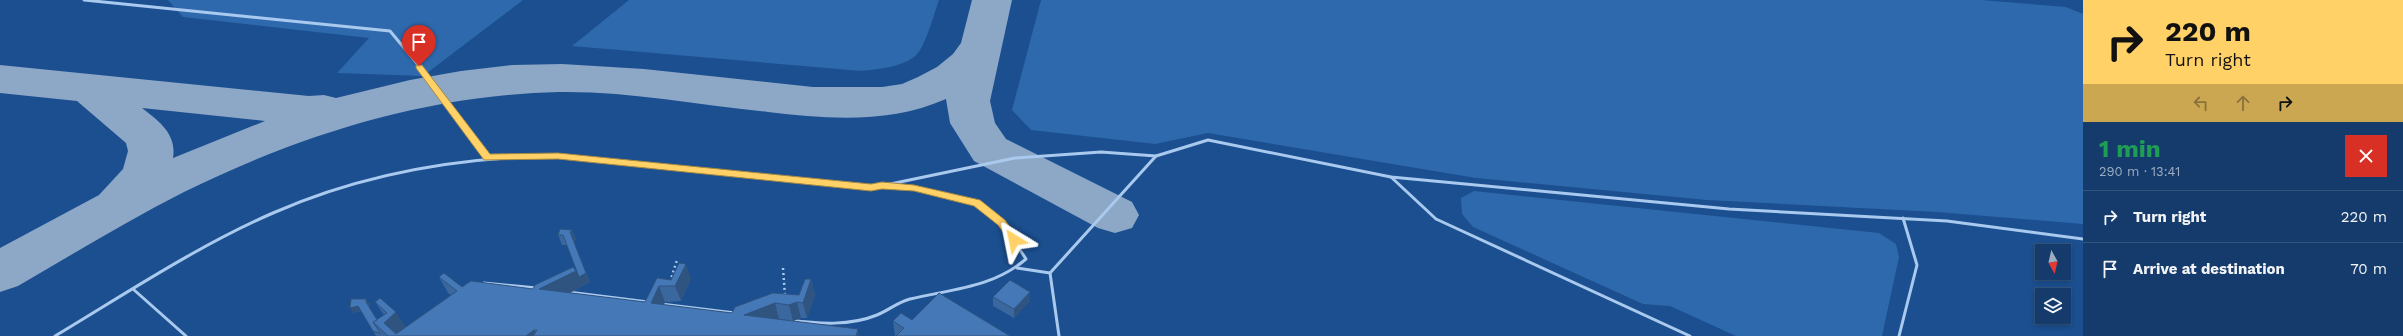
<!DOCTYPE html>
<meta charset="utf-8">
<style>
body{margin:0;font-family:"Work Sans",sans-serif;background:#214673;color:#f1f3f6;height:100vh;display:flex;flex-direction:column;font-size:15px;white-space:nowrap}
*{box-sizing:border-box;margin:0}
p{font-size:13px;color:#9dadc1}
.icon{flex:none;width:22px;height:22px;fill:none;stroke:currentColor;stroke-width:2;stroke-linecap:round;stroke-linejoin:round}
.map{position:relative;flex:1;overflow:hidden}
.drawer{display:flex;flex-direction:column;background:#143b6b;width:320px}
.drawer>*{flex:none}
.guide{background:#ffd166;color:#111;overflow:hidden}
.needle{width:26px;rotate:172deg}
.buttons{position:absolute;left:2035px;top:244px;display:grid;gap:8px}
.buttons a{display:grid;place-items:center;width:36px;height:36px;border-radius:0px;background:#143b6b;box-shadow:0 2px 6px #0003,0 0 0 1px #33557e;font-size:20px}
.pin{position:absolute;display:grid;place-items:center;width:34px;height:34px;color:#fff;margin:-41px -17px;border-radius:50% 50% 50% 0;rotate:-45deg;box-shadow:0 0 4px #0007}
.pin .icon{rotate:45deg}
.me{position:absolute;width:44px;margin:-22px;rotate:325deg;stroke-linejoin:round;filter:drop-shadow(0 0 3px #0008)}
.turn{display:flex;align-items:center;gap:14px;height:84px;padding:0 16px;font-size:18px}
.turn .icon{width:52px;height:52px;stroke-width:2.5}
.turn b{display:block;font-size:28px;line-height:34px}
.lanes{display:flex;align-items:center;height:38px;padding:0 16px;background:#0003;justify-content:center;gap:20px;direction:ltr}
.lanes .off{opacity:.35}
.round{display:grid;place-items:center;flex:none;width:42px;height:42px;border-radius:0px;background:#214673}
.headline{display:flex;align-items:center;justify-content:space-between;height:68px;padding:0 16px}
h1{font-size:24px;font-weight:700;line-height:30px;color:#1e9e55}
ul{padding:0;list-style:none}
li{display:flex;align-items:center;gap:12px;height:52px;padding:0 16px;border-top:1px solid #33557e}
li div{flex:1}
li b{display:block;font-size:15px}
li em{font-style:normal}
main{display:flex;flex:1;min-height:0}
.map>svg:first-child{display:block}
.green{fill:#2e69ad}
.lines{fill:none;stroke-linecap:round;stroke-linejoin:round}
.taxiway{fill:#8da7c7;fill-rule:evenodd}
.path{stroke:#a9c9ee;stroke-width:2.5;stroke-dasharray:2 3;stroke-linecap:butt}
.lane{stroke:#a9c9ee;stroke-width:3}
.wall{fill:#3a679d}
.shaded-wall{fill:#305480}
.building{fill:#4478b7;stroke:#305480}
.route{fill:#ffd166;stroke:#a68842}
</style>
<main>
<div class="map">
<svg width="2083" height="336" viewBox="0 0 2083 336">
<rect width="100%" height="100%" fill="#1b4f8f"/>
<g class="green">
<path d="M168,0H523L423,76L337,73L369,38L183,17Z"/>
<path d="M629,0H939C934,13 925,50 914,57C899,68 878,69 861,71L572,46Z"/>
<path d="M1041,0H1981L2066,7L2083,14V224L1937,212L1707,200L1476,178L1208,133L1155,144L1031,130L1012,110Z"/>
<path d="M1474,191L1879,233L1896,244L1899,257L1882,336H1736L1670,306L1643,304L1473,227L1462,214L1461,198Z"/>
</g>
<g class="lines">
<path class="taxiway" d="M972,0H1012L990,101L995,123L1006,139L1132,202L1139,215L1132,228L1115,233L1098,228L974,161L950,123L946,99C889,124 828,119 768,112C699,105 629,91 559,92C427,95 302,134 184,192C127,221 73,254 18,286L0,292V248L99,195L123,169L128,151L126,143L77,101L0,93V65L309,96L324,95L336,98L410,80L461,71L512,65L562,64L644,69L813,87H882L902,84L918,77L937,67L953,54L961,43ZM142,108L265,121L173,158C177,134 159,121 142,108Z"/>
<g class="path">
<path d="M783,268L785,296"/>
<path d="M670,282L677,260"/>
</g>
<g class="lane">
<path d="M84,0L390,31L439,90L487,158"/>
<path d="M1391,177L1436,219L1690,336"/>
<path d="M1017,268L1050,273"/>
<path d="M484,283L537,288"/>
<path d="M133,289L186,336"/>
<path d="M568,292L648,302"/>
<path d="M661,304L735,313"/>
<path d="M790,320C819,324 850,326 877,315C889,310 898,302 910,299C952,289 992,288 1026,259C985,195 957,192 885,186"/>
<path d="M55,336C125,294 199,245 273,213C364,173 459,157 558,156L871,188L1015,158L1101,152L1156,156L1208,140L1391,177L1729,209L1947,221L2083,239"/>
<path d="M1059,336L1050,273L1156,156"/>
<path d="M1899,336L1917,265L1903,218"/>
</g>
</g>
<g class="wall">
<path d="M572,230L576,239L574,242L590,282L570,293L645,302L657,278L671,280L691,279L681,301L665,302L664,305L732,313L799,295L811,279L815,295L807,318H801L793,321L778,319L859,336H376L361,311L353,313L366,299L370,304L369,307L377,320L384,315L375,302L406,327L451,295L448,293L439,277L462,287L533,289L579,277L567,245H562L558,235Z"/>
<path d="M1030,292V301L1014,318L993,306V297Z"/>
<path d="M912,320L1010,336H895L893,321Z"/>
</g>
<g class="shaded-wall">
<path d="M572,230L576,239L574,242L590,282L547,305L539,289L576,271L579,277L570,232Z"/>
<path d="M686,264L691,279L681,301L675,286Z"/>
<path d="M811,279L815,295L807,318L803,303Z"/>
<path d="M659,286L665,302L657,319L651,303Z"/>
<path d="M1030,292V301L1014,318V309Z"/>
<path d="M366,299L370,304L369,307L384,331H383L366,302Z"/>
<path d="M797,302L801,318L793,321L789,305Z"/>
<path d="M775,303L779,319L748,330L744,315Z"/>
<path d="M358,306L361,311L353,313L350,308Z"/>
<path d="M396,312L406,328L397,336L384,323Z"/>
<path d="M858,329L859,336H856Z"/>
<path d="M534,330L537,336H526Z"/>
</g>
<g class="building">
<path d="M560,229L572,230L570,232L586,273L579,277L563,235H558Z"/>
<path d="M679,263L686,264L675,286H659L651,303L732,313L735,307L773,293L799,295L805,279H811L803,303L797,302L789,305L775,303L744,315L858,329L856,336H533L537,330H534L526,336H388L373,322L387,313L375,302L380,298L396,312L384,323L396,334L457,291L439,277L444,273L462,287L471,281L533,289L535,285L573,267L576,271L539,289L645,302L657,278L671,280Z"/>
<path d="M1010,280L1030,292L1014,309L993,297Z"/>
<path d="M939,293L1010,336H896L904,328L893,321L901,313L912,320Z"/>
<path d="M351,299H366V302L377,320L373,322L380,333L373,331L358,306L350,308Z"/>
</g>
<path class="route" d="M416,65H422L490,154L558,153L871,184L882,182L914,185L980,200L1005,220L1019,240L1017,243H1011L998,225L974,206L914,191L882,189L871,191L558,159L484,160L416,68Z"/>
</svg>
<div class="buttons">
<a><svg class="needle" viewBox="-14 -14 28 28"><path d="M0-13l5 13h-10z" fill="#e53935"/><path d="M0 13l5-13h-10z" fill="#9dadc1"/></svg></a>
<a><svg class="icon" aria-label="layers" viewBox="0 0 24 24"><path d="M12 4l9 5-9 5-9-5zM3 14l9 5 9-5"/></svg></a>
</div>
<div class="pin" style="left:419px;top:66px;background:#d93025"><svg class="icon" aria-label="arrive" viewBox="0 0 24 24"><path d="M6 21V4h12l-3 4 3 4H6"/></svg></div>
<svg class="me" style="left:1014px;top:240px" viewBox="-20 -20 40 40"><path d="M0-17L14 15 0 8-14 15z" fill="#ffd166" stroke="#fff" stroke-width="4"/></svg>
</div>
<section class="drawer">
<div class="guide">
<div class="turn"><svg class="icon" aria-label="right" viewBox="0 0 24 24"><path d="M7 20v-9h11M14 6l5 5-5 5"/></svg><div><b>220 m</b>Turn right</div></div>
<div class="lanes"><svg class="icon off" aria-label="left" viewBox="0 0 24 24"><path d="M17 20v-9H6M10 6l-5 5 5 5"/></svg><svg class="icon off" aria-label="ahead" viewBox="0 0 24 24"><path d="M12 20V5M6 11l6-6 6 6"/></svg><svg class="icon" aria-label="right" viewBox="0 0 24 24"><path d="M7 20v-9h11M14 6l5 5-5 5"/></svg></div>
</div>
<div class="headline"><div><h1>1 min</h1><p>290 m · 13:41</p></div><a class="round" style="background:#d93025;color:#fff"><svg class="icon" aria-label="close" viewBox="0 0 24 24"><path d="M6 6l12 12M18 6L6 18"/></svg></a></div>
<ul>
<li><svg class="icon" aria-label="right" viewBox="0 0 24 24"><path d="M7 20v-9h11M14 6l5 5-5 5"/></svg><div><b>Turn right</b></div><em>220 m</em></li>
<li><svg class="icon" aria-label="arrive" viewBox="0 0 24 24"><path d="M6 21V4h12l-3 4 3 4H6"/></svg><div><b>Arrive at destination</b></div><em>70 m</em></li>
</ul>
</section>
</main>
